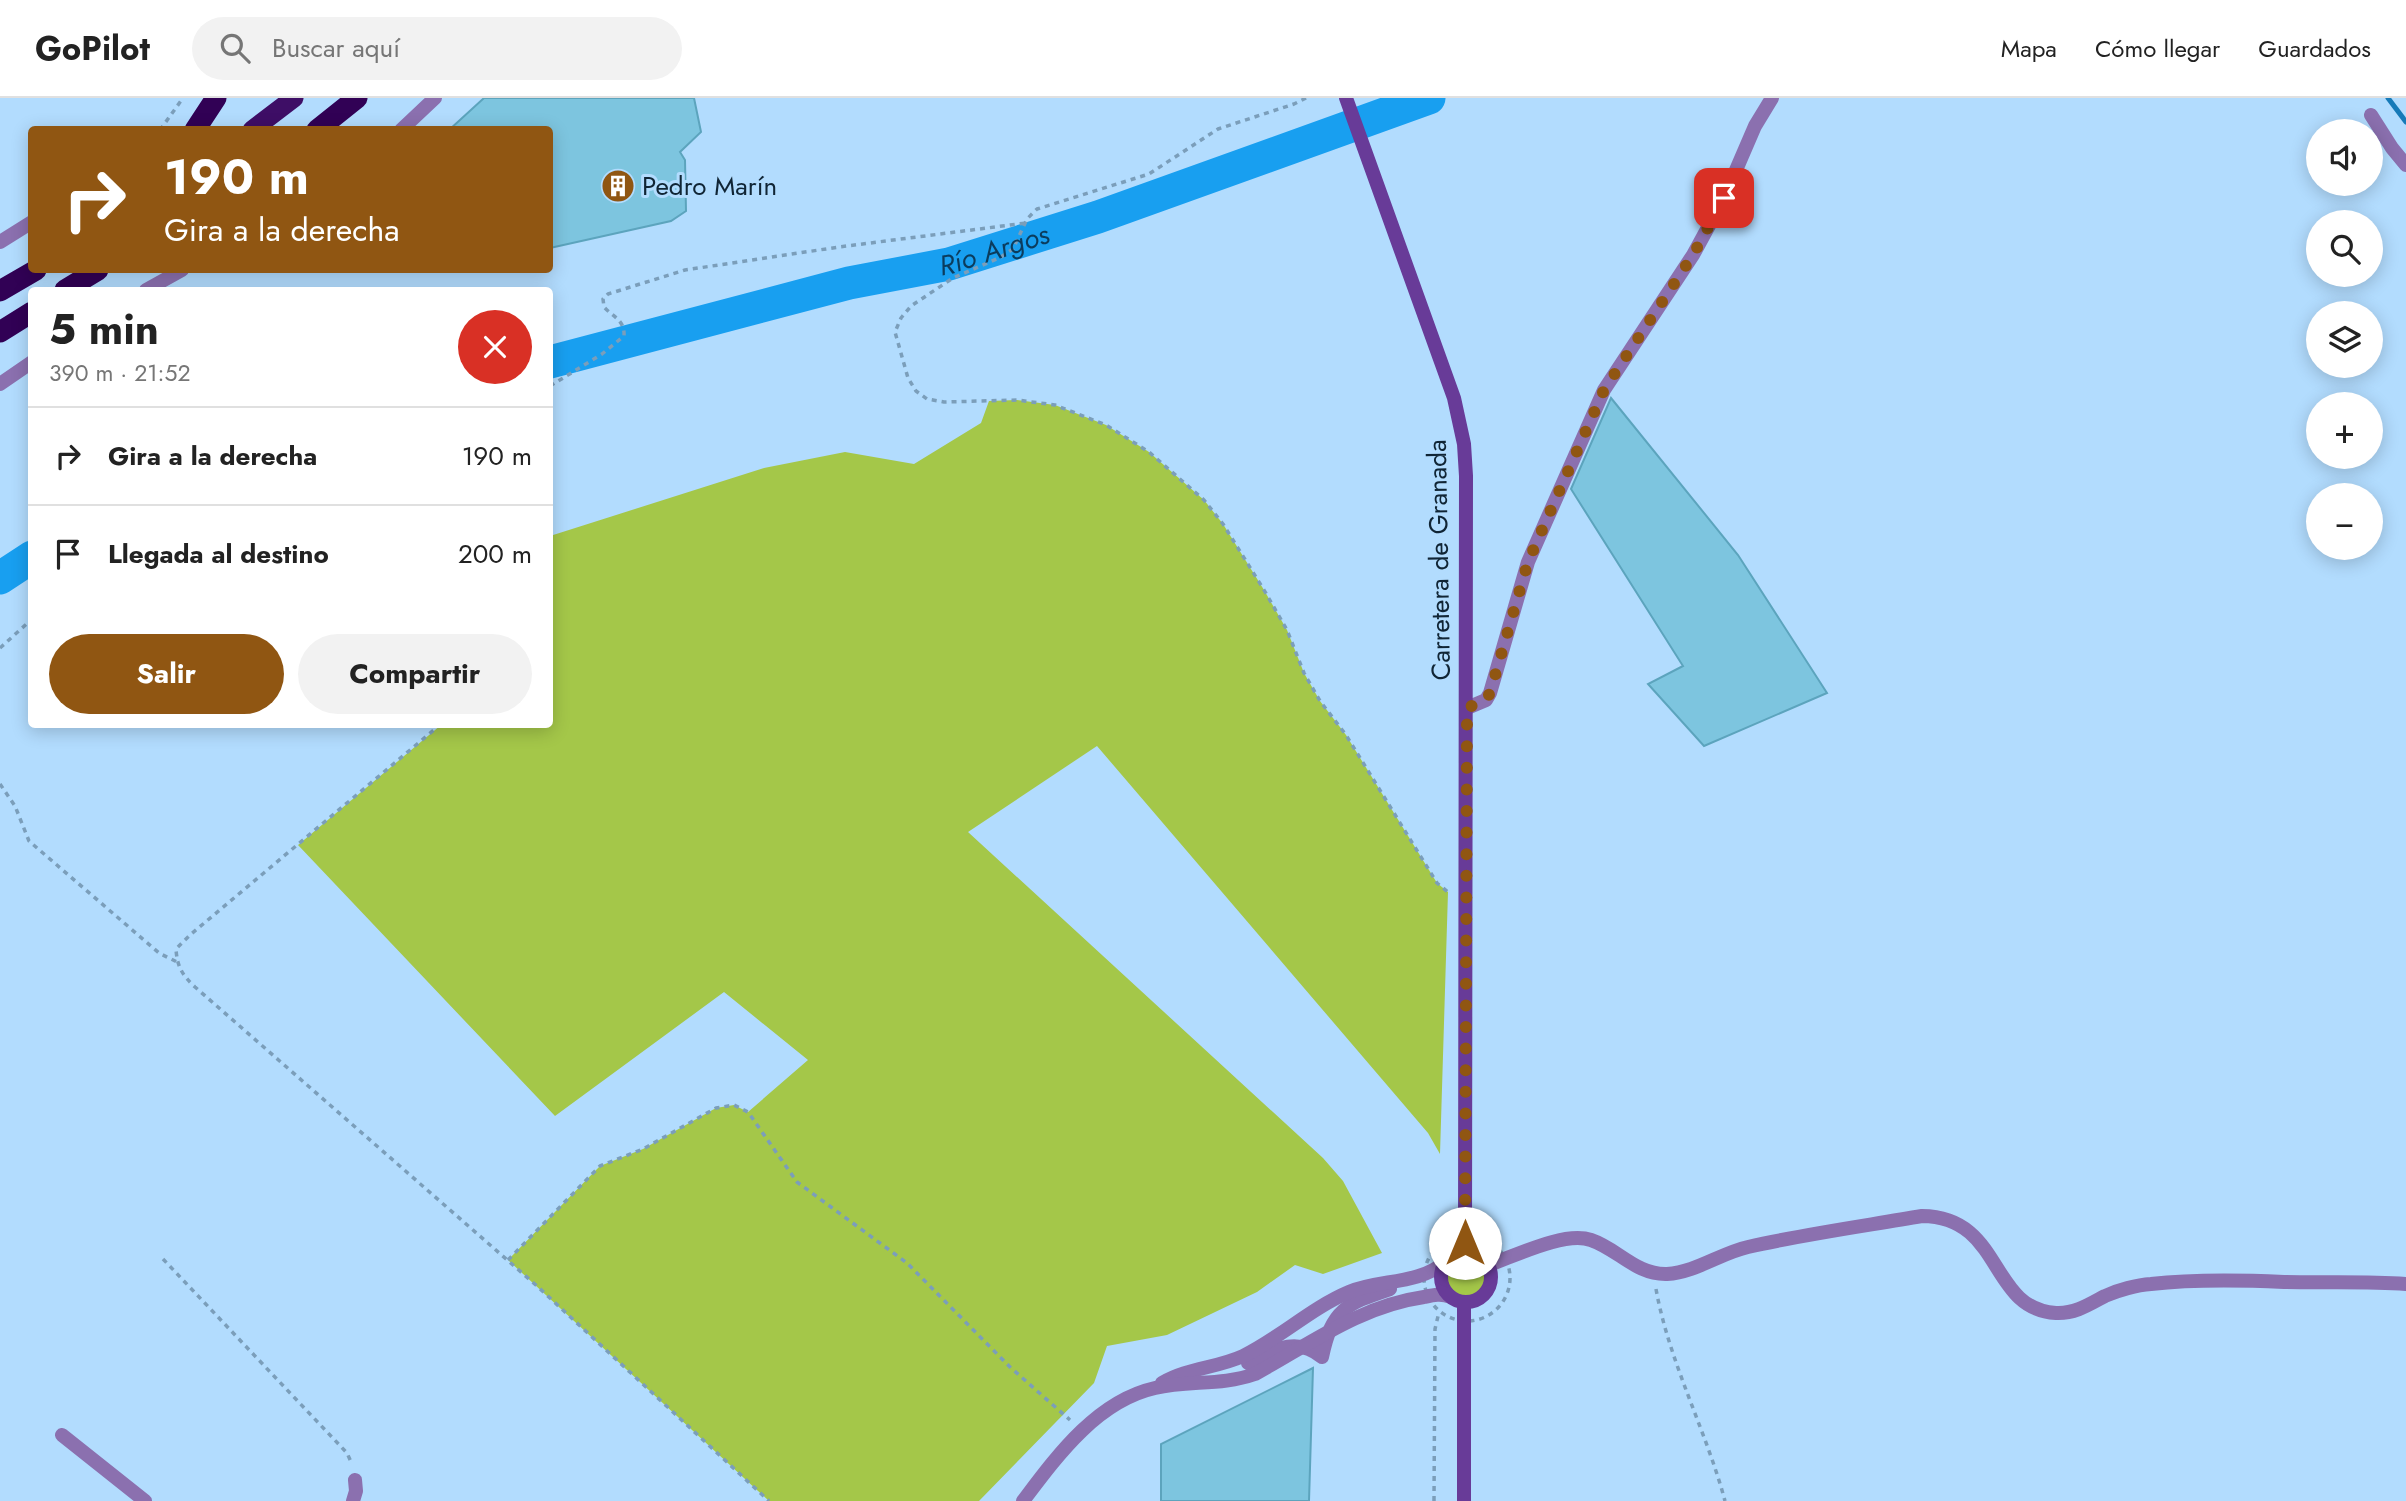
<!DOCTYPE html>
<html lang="es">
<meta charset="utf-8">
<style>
body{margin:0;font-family:Jost,sans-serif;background:#f2f2f2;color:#222;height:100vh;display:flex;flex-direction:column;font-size:26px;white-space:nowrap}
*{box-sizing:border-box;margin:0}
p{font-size:23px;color:#767676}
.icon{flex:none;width:38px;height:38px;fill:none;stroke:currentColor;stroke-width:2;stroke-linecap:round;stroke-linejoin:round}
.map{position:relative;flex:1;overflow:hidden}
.details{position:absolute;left:28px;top:189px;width:525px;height:441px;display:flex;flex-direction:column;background:#fff;border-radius:7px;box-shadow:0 4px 18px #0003}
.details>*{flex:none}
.guide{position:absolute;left:28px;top:28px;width:525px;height:147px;border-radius:7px;box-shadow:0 4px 18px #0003;background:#905612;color:#fff;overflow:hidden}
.buttons{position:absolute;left:2306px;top:21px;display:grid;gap:14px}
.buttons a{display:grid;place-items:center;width:77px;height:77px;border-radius:50%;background:#fff;box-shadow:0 4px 18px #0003;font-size:35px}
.pin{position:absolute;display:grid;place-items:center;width:60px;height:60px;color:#fff;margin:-30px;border-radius:14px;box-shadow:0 4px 10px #0006}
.me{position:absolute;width:77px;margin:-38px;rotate:0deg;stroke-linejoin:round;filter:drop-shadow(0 0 5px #0008)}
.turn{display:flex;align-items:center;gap:24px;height:147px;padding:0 21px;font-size:32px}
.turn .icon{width:91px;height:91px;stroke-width:2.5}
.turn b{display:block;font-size:49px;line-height:60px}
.round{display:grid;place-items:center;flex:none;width:74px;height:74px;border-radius:37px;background:#f2f2f2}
.headline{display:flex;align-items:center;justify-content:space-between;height:119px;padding:0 21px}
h1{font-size:42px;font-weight:700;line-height:52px}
.action{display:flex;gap:14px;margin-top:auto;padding:14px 21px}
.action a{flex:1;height:80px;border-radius:42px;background:#905612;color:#fff;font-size:28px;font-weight:700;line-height:80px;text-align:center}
.action a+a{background:#f2f2f2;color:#222}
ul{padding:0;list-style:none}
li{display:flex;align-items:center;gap:21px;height:98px;padding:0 21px;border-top:2px solid #e0e0e0}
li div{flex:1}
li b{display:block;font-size:26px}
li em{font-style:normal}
header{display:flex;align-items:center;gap:42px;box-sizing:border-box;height:98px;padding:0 35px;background:#fff;border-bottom:2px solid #e0e0e0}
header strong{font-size:33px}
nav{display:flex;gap:38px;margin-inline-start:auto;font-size:24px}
.search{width:490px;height:63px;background:#f2f2f2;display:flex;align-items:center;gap:18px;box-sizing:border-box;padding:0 24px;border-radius:38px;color:#767676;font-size:26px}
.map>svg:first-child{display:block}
.green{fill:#a4c749}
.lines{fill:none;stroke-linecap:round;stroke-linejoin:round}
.stream{stroke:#167ab8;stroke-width:5}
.river{stroke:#189ff0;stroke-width:33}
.building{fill:#7dc5df;stroke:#5ca4bd;stroke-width:2}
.path{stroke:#7b9eba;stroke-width:3.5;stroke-dasharray:5 5;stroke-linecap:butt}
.minor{stroke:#8b70af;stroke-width:14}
.secondary{stroke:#683b98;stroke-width:14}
.trunk{stroke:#3e0e66;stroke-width:19}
.motorway{stroke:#310155;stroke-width:21}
.route{stroke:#905612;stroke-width:12;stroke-dasharray:0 21.6}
.labels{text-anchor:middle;stroke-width:6;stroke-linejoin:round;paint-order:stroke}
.poi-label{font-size:26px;fill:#102535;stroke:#b2dcfe;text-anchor:start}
.street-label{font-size:26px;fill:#102535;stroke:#b2dcfe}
.water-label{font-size:28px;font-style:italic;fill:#0b3c5d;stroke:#b2dcfe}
</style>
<header>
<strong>GoPilot</strong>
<div class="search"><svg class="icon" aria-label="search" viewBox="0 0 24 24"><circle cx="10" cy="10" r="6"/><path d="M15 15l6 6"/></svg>Buscar aquí</div>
<nav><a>Mapa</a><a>Cómo llegar</a><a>Guardados</a></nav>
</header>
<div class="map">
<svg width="2406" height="1403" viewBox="0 0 2406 1403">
<rect width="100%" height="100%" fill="#b2dcfe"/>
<g class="green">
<path d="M1017,302L1055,307L1106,327L1149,354L1204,402L1223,426L1264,492L1287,532L1304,575L1320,603L1346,637L1437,785L1448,794L1440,1056L1428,1035L1097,648L968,734L1323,1060L1343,1083L1382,1155L1323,1176L1295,1167L1257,1194L1167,1237L1107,1248L1094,1285L979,1403H769L508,1162L600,1068L643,1051L716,1010L734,1007L748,1014L808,962L724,894L555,1018L298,747L441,627L550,626V532L552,530L550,526V438L764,370L845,354L914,366L981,325L989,303Z"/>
<circle cx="1466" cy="1178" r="21"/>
</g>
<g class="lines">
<path class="stream" d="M2388,0L2406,24"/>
<g class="river">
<path id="s1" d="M550,264L849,185L949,166L1098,119L1429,0"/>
<path d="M0,480L32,459"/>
</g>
</g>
<g class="building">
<path d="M484,0H694L701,34L680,54L685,62L686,113L671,123L550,150V32H449Z"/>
<path d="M1611,300L1738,457L1827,595L1704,648L1648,586L1683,568L1571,391Z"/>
<path d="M1313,1270L1309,1403H1161V1346Z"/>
</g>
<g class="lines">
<g class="path">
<path d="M1306,0L1294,6L1218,31L1149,76L1037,111L1027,121L1013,151L1001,159L953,180L911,208L901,220L895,234L908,280L916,293L927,301L944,304L1017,302L1055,307L1106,327L1149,354L1204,402L1223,426L1264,492L1287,532L1304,575L1320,603L1346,637L1437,785L1449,795"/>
<path d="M160,32L183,0"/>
<path d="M550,288L602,256L624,238C625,222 613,219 604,209L603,201L608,196L685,172L839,149L1026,125"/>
<path d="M0,550L32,521"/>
<path d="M441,626L190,837L176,851C177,868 182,877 195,889L537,1188L769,1403"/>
<path d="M0,686L15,708L29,743L159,855L177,864"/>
<circle cx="1467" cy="1180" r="43"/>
<path d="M163,1161L347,1355L352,1366"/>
<path d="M508,1162L600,1068L643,1051L716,1010L734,1007L748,1014L797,1084L907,1165L1010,1269L1070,1322"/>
<path d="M1656,1191C1669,1264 1706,1332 1725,1403"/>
<path d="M1434,1403L1435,1231L1439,1214"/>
</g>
<g class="minor">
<path d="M2371,17L2392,50L2406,67"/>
<path d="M401,32L435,0"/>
<path d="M0,144L32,124"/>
<path d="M146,192L182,172"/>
<path d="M0,286L32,264"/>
<path d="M1467,610L1486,602L1490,595L1528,464L1604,292L1693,157L1724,100L1755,28L1772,0"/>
<path d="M1489,1167C1515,1158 1564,1133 1591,1142C1618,1151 1636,1177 1667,1176C1696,1174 1721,1155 1748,1149C1805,1136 1864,1128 1922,1118C2004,1119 1988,1211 2056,1215C2075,1216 2090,1206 2105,1198C2118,1192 2137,1187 2151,1186C2195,1181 2240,1182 2284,1184C2325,1185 2365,1183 2406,1186"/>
<path d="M1248,1265C1274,1252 1296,1238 1322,1259C1332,1211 1346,1206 1390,1191"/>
<path d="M1162,1285C1187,1270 1217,1270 1243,1258C1280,1240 1311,1210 1349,1194C1380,1181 1418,1187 1445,1164"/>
<path d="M62,1337L145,1403"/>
<path d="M353,1403L356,1393L355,1382"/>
<path d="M1023,1403C1057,1358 1097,1303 1155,1290C1189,1282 1221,1288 1255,1276C1310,1246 1360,1208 1424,1199C1433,1197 1441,1195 1451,1199"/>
</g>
<g class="secondary">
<path d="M1346,0L1454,300L1464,346L1466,378C1467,637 1465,895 1465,1153"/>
<circle cx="1466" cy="1179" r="25"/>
<path d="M1464,1403V1204"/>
</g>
<path class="trunk" d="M252,32L294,0"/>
<g class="motorway">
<path d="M195,32L216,0"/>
<path d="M317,32L357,0"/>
<path d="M65,192L98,172"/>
<path d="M0,193L36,172"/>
<path d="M0,234L32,214"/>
</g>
</g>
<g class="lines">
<path class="route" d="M1465,1145L1467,610L1486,602L1490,595L1528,464L1604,292L1693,157L1724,100"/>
</g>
<defs>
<symbol id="building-disc" viewBox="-11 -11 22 22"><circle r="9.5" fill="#905612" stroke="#b2dcfe"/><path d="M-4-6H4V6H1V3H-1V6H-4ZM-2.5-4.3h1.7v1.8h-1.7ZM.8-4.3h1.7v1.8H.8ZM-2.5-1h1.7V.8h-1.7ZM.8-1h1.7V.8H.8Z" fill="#fff"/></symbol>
</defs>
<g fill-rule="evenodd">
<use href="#building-disc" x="599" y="69" width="38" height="38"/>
</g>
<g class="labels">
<g class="poi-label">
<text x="642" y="97">Pedro Marín</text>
</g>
<g class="street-label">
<text transform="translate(1439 462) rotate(-91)" y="9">Carretera de Granada</text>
</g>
<g class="water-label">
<text dy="10" stroke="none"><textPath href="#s1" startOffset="458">Río Argos</textPath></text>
</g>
</g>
</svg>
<div class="buttons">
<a><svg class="icon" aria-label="sound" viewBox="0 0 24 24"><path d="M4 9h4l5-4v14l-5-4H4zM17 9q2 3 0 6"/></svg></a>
<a><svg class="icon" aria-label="search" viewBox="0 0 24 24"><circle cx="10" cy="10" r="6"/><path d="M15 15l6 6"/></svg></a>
<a><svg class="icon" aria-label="layers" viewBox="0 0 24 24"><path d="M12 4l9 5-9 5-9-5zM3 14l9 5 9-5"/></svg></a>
<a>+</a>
<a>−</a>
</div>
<div class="pin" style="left:1724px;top:100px;background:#d93025"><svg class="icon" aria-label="arrive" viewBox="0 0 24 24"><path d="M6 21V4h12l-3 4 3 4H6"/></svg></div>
<svg class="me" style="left:1465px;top:1145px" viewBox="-20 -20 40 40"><circle r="19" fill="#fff"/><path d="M0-13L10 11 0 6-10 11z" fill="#905612"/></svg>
<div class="guide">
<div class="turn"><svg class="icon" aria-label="right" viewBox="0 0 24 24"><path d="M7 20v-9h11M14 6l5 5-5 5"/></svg><div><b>190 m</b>Gira a la derecha</div></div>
</div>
<section class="details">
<div class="headline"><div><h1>5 min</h1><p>390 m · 21:52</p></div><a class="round" style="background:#d93025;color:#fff"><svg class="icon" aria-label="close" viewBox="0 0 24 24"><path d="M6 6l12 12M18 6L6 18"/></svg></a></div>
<ul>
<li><svg class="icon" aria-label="right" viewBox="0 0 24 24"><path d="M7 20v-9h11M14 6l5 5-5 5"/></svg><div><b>Gira a la derecha</b></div><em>190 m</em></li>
<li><svg class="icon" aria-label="arrive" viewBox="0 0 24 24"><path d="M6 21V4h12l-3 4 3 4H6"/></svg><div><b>Llegada al destino</b></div><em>200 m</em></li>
</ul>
<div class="action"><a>Salir</a><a>Compartir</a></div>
</section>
</div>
